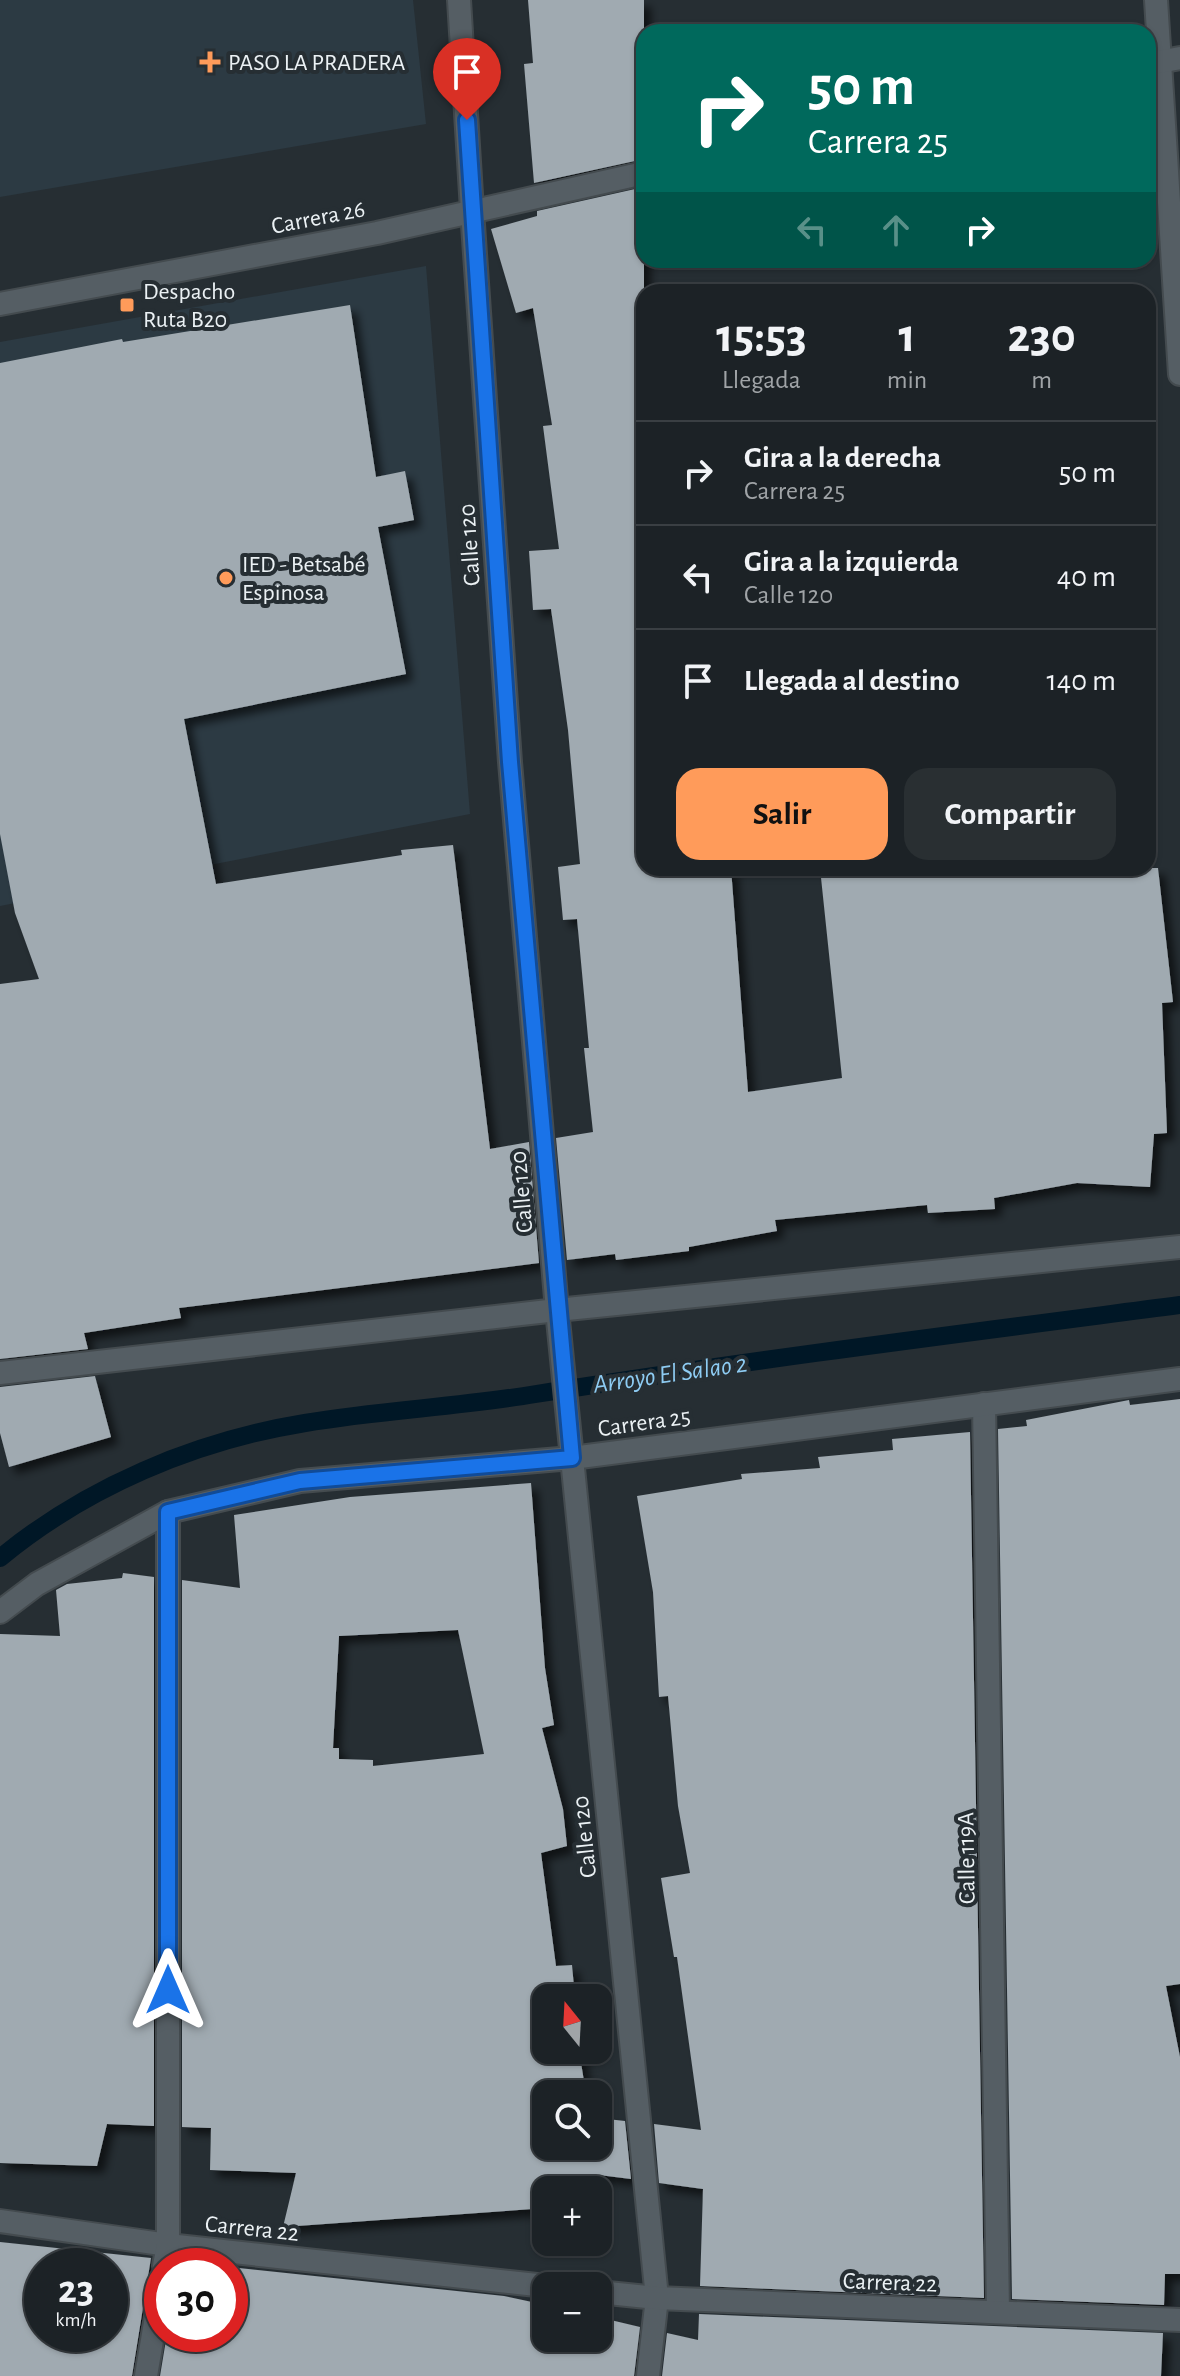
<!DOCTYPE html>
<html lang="es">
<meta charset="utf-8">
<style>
body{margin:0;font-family:"Alegreya Sans",sans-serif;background:#292f32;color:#f1f3f6;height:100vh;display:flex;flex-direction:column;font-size:30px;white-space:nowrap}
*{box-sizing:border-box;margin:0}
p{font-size:26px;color:#a0a4a7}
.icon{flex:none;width:44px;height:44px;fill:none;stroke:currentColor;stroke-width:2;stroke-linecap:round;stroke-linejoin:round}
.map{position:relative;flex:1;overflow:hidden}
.drawer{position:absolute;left:636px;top:284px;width:520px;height:592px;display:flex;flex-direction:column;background:#1c2226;border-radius:24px;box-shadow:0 2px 6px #0004,0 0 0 2px #3a3f43}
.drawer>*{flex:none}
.guide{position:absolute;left:636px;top:24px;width:520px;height:244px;border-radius:24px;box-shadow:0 2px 6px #0004,0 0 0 2px #3a3f43;background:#00695c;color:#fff;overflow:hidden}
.needle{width:52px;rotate:342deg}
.tools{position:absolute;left:532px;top:1984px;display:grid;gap:16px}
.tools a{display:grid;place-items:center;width:80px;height:80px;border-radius:16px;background:#1c2226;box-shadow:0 2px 6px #0004,0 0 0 2px #3a3f43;font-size:40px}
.speed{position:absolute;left:24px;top:2248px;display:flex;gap:16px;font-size:40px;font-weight:700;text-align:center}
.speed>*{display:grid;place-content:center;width:104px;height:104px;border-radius:50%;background:#1c2226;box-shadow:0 2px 6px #0004,0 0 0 2px #3a3f43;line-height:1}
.speed small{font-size:20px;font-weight:400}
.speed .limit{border:12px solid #d22;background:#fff;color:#111}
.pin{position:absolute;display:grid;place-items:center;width:68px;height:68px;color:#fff;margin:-82px -34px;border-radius:50% 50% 50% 0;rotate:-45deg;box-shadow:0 0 8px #0007}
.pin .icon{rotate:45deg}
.me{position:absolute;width:88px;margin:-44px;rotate:0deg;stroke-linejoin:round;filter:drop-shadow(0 0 6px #0008)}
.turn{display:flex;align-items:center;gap:28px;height:168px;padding:0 40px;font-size:36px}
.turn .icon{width:104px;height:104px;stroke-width:2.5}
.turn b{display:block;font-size:56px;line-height:68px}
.lanes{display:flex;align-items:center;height:76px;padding:0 40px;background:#0003;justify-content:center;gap:40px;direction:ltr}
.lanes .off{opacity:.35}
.eta{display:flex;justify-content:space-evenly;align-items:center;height:136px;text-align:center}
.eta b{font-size:48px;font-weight:700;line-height:56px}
.action{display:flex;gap:16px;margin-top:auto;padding:16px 40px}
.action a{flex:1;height:92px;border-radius:24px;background:#ff9b5a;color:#111;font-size:32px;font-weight:700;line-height:92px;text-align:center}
.action a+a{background:#292f32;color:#f1f3f6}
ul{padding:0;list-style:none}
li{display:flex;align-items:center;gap:24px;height:104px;padding:0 40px;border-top:2px solid #3a3f43}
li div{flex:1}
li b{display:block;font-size:30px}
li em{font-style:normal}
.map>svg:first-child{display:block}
.built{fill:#2c3a43}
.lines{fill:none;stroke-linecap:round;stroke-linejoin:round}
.stream{stroke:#001726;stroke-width:18}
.building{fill:#a0aab1;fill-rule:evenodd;filter:url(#shadow)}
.service-casing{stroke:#444b4f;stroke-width:26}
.minor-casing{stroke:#444b4f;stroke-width:26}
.tertiary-casing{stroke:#444b4f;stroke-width:26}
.service{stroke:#555e64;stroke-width:22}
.minor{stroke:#555e64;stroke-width:22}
.tertiary{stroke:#555e64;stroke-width:22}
.route-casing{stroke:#114b97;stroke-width:20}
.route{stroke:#1a73e8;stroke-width:14}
.poi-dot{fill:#ff9b5a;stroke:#262e33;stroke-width:3}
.labels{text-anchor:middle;stroke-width:8;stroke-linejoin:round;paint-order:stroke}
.poi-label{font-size:24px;fill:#ebf1f4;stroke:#262e33;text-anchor:start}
.street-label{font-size:24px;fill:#ebf1f4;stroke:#262e33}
.water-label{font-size:26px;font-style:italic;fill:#8eccf3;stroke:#262e33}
</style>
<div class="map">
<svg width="1180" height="2376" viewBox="0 0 1180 2376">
<defs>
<filter id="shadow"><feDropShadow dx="7" dy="7" stdDeviation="4" flood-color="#0009"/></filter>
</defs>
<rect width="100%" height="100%" fill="#262e33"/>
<g class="built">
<path d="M0,0H413L426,124L0,197Z"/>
<path d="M426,266L470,814L0,906V342Z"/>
</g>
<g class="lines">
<path class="stream" d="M0,1558C86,1487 195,1441 305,1423C381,1410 459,1407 536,1394C750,1360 965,1333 1180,1305"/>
</g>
<g class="building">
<path d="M528,0H644V159L534,183L524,64L533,63Z"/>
<path d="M644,187V868H731L748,1092L842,1078L820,868H1158L1173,1002L1162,1003L1167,1133L1154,1134L1150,1187L1077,1183L994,1198L995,1209L928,1213L927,1205L775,1220L777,1231L689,1247V1251L616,1260L615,1254L567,1260L556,1138L593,1132L584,1048H589L577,919L563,920L558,867L580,864L568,730L551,609L533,610L529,551L559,549L543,426L552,425L533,308L516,313L491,229L537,216V211Z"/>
<path d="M350,305L376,477L405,471L414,520L378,527L406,674L184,719L216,884L402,855L401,850L453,845L490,1149L529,1142L539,1263L179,1308L181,1318L84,1333L88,1349L0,1359V984L39,979L15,913L0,834V363L122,339L123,342Z"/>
<path d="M95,1376L111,1437L9,1467L0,1433V1387Z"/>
<path d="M1180,1399V1984L1166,1986L1180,2057V2274H1165L1164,2305L1012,2299L998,1429L1027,1426L1026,1420L1129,1400L1130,1405Z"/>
<path d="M970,1432L984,2298L700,2286L703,2189L659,2183L654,2124L701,2130L677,1957H674L661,1878L690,1873L678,1806L668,1696L659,1697L653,1592L637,1496L742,1479L741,1474L820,1468L818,1457L893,1450L892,1439Z"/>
<path d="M531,1483L545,1668L554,1725L542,1728L563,1809L567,1846L541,1853L556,1966L572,1965L575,1998H546V2050H579L586,2094H546V2146H598V2118L625,2121L631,2179L599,2175L601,2204L598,2190H546V2208L283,2227L296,2173L210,2170L211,2128L182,2127V1580L240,1588L234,1515L350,1497ZM458,1630L484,1754L373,1766V1760L339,1759V1748H333L339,1636Z"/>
<path d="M123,1573L154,1577V2126L107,2124L97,2166L0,2163V1634L60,1636L56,1590L67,1584L122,1578Z"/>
<path d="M0,2242L151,2258L132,2376H0ZM42,2266H110V2334H42Z"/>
<path d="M230,2267L504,2296L546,2305V2338H598V2317L640,2327L634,2376H160L167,2334H230Z"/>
<path d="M699,2314L1163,2333L1161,2376H662L667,2333L698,2340Z"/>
</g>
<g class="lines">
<defs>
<g id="service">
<path d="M984,1404L998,2312"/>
<path d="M0,1612L37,1584L168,1512"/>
</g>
<g id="minor">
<path d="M1156,0L1180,374"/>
<path d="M472,210L510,762L557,1310L657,2298L648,2376"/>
<path d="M0,1373L557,1310L1180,1247"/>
<path d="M0,2221L168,2245L546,2286"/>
<path d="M164,2266L168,2245V1512L300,1481L572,1458L1180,1379"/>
<path d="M598,2292L657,2298L1180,2320"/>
<path d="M146,2376L162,2281"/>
</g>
<g id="tertiary">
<path d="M459,0L472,210"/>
<path d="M1148,64L1180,58"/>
<path d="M0,304L377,233L644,173"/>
</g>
</defs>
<use href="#service" class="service-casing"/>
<use href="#minor" class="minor-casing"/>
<use href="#tertiary" class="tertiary-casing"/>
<use href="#service" class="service"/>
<use href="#minor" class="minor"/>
<use href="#tertiary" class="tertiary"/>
</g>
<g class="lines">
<defs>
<path id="route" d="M168,1990V1512L300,1481L572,1458L510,762L467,120"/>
</defs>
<use href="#route" class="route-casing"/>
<use href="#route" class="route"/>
</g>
<g class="poi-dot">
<path d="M206 50h8v8h8v8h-8v8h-8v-8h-8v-8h8z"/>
<rect x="119" y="297" width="16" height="16" rx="4"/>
<circle cx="226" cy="578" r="8"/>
</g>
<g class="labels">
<g class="poi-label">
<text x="228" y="70">PASO LA PRADERA</text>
<text x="143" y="299">Despacho<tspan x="143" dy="28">Ruta B20</tspan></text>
<text x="242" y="572">IED - Betsabé<tspan x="242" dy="28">Espinosa</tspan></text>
</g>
<g class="street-label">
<text transform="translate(318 217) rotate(-11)" y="8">Carrera 26</text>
<text transform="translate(469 545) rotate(-94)" y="8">Calle 120</text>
<text transform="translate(521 1192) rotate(-95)" y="8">Calle 120</text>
<text transform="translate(644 1422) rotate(-8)" y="8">Carrera 25</text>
<text transform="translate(584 1837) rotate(-96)" y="8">Calle 120</text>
<text transform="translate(966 1858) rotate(-91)" y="8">Calle 119A</text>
<text transform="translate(252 2228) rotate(6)" y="8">Carrera 22</text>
<text transform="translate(890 2282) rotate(2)" y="8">Carrera 22</text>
</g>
<g class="water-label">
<text transform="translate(670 1373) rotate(-8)" y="9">Arroyo El Salao 2</text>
</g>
</g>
</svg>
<div class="tools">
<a><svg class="needle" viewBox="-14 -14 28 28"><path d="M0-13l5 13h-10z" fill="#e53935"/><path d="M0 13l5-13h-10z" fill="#a0a4a7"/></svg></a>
<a><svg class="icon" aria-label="search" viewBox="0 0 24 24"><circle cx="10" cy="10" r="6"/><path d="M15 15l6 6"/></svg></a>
<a>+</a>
<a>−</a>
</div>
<div class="speed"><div>23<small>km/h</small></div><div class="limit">30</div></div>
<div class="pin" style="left:467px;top:120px;background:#d93025"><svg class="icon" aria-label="arrive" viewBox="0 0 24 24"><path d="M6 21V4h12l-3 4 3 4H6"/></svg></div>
<svg class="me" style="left:168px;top:1990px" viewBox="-20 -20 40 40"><path d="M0-17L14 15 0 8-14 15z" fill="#1a73e8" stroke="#fff" stroke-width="4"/></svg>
<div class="guide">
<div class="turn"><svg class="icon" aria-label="right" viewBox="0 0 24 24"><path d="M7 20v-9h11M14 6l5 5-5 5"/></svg><div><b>50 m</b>Carrera 25</div></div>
<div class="lanes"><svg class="icon off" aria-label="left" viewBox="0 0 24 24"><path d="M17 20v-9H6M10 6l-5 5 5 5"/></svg><svg class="icon off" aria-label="ahead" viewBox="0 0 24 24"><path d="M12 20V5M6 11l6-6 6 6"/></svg><svg class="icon" aria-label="right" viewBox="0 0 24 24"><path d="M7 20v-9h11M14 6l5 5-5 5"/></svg></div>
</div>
<section class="drawer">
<div class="eta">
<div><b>15:53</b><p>Llegada</p></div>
<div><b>1</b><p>min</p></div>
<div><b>230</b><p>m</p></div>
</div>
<ul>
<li><svg class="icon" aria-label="right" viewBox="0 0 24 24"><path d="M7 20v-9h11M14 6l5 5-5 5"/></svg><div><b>Gira a la derecha</b><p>Carrera 25</p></div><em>50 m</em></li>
<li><svg class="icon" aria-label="left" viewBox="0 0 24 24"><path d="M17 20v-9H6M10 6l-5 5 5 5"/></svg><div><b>Gira a la izquierda</b><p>Calle 120</p></div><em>40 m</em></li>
<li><svg class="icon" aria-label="arrive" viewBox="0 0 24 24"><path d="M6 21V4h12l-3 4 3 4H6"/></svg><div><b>Llegada al destino</b></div><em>140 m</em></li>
</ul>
<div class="action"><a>Salir</a><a>Compartir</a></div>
</section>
</div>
